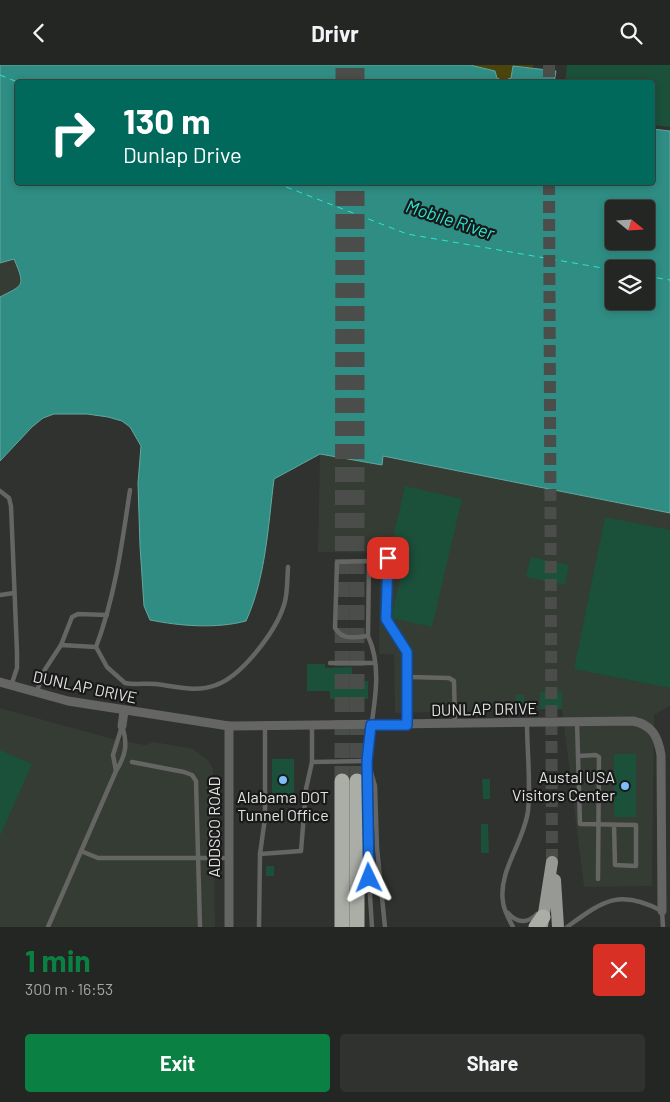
<!DOCTYPE html>
<meta charset="utf-8">
<style>
body{margin:0;font-family:Barlow,sans-serif;background:#2f322f;color:#f1f3f6;height:100vh;display:flex;flex-direction:column;font-size:19px;white-space:nowrap}
*{box-sizing:border-box;margin:0}
p{font-size:16px;color:#a3a5a5}
.icon{flex:none;width:28px;height:28px;fill:none;stroke:currentColor;stroke-width:2;stroke-linecap:round;stroke-linejoin:round}
.map{position:relative;height:862px;overflow:hidden}
.drawer{display:flex;flex-direction:column;background:#232622;flex:1}
.drawer>*{flex:none}
.guide{position:absolute;left:15px;top:15px;width:640px;height:105px;border-radius:5px;box-shadow:0 2px 8px #0003,0 0 0 1px #404340;background:#00695c;color:#fff;overflow:hidden}
.needle{width:32px;rotate:108deg}
.controls{position:absolute;left:605px;top:135px;display:grid;gap:10px}
.controls a{display:grid;place-items:center;width:50px;height:50px;border-radius:5px;background:#232622;box-shadow:0 2px 8px #0003,0 0 0 1px #404340;font-size:25px}
.pin{position:absolute;display:grid;place-items:center;width:42px;height:42px;color:#fff;margin:-21px;border-radius:10px;box-shadow:0 2px 8px #0006}
.me{position:absolute;width:55px;margin:-28px;rotate:358deg;stroke-linejoin:round;filter:drop-shadow(0 0 4px #0008)}
.turn{display:flex;align-items:center;gap:18px;height:105px;padding:0 25px;font-size:22px}
.turn .icon{width:65px;height:65px;stroke-width:2.5}
.turn b{display:block;font-size:35px;line-height:42px}
.round{display:grid;place-items:center;flex:none;width:52px;height:52px;border-radius:5px;background:#2f322f}
.head{display:flex;align-items:center;justify-content:space-between;height:85px;padding:0 25px}
h1{font-size:30px;font-weight:700;line-height:38px;color:#0b8043}
.cta{display:flex;gap:10px;margin-top:auto;padding:10px 25px}
.cta a{flex:1;height:58px;border-radius:5px;background:#0b8043;color:#fff;font-size:20px;font-weight:700;line-height:58px;text-align:center}
.cta a+a{background:#2f322f;color:#f1f3f6}
header{display:flex;justify-content:space-between;align-items:center;height:65px;padding:0 25px;background:#232622;font-size:22px;font-weight:700}
.map>svg:first-child{display:block}
.built{fill:#343c34}
.green{fill:#4b440d}
.water{fill:#2f8d83;stroke:#64a79f;fill-rule:evenodd}
.lines{fill:none;stroke-linecap:round;stroke-linejoin:round}
.ferry{stroke:#2be5d4;stroke-width:1;stroke-dasharray:6 5;stroke-linecap:butt}
.building{fill:#1b503b}
.primary-tunnel{stroke:#4a4d49;stroke-width:12;stroke-dasharray:12 6;stroke-linecap:butt}
.motorway-tunnel{stroke:#4a4d49;stroke-width:15;stroke-dasharray:15 8;stroke-linecap:butt}
.service{stroke:#656563;stroke-width:4.5}
.minor{stroke:#656563;stroke-width:9}
.primary{stroke:#979994;stroke-width:12}
.motorway{stroke:#abada7;stroke-width:15}
.route-casing{stroke:#114b97;stroke-width:12}
.route{stroke:#1a73e8;stroke-width:9}
.poi-dot{fill:#7dbef9;stroke:#181918;stroke-width:2}
.labels{text-anchor:middle;stroke-width:4.5;stroke-linejoin:round;paint-order:stroke}
.street-label{font-size:16px;fill:#e1e3e1;stroke:#181918}
.poi-label{font-size:16px;fill:#e1e3e1;stroke:#181918;text-anchor:end}
.water-label{font-size:18px;font-style:italic;fill:#2be5d4;stroke:#181918}
</style>
<header><svg class="icon" aria-label="back" viewBox="0 0 24 24"><path d="M15 5l-7 7 7 7"/></svg>Drivr<svg class="icon" aria-label="search" viewBox="0 0 24 24"><circle cx="10" cy="10" r="6"/><path d="M15 15l6 6"/></svg></header>
<div class="map">
<svg width="670" height="862" viewBox="0 0 670 862">
<rect width="100%" height="100%" fill="#2f322e"/>
<g class="built">
<path d="M14,194L20,214L19,222L0,232V198Z"/>
<path d="M320,389L381,400L382,391L670,448V641L654,650L652,821L584,822L562,644L395,648L394,589H379L380,488L318,487Z"/>
<path d="M0,643L113,674L145,680L153,677L191,683L208,695L213,704L215,862H0Z"/>
</g>
<path class="green" d="M470,0H533V3L513,1L511,13L503,16L497,13L495,6Z"/>
<path class="water" d="M0,0H470L495,6L497,13L503,16L511,13L513,1L556,6L554,18H18V118H652L653,64L670,66V448L383,391L382,400L320,389L274,414C268,461 266,512 246,556C216,564 180,561 150,555L144,541L140,481L138,418L141,381L130,362L122,356L108,352L87,349H54L43,353L32,362L0,396V232C23,220 26,222 14,194L0,198ZM614,144H646V176H614ZM614,204H646V236H614Z"/>
<g class="lines">
<g class="ferry">
<path d="M0,10L20,18"/>
<path d="M276,118L407,169L614,205"/>
<path d="M646,211L670,215"/>
</g>
</g>
<g class="building">
<path d="M567,0H670V62L652,60V18H565Z"/>
<path d="M405,421L462,434L432,562L391,553L406,490L390,486Z"/>
<path d="M605,452L670,465V623L574,604Z"/>
<path d="M531,492L569,500L565,520L526,512Z"/>
<path d="M307,599H325V603L352,602V616H368V634H330V626H307Z"/>
<path d="M562,626V644H540V627Z"/>
<rect x="516" y="630" width="8" height="14"/>
<path d="M0,685L32,699L0,771Z"/>
<rect x="614" y="689" width="22" height="63"/>
<rect x="272" y="694" width="22" height="42"/>
<path d="M482,714H490V734H483Z"/>
<path d="M481,759H488L489,788H481Z"/>
<rect x="266" y="801" width="8" height="10"/>
</g>
<g class="lines">
<g class="primary-tunnel">
<path d="M549,0V18"/>
<path d="M549,118L552,797"/>
</g>
<g class="motorway-tunnel">
<path d="M343,18V0"/>
<path d="M357,18V0"/>
<path d="M342,716L343,118"/>
<path d="M357,716V118"/>
</g>
<g class="service">
<path d="M130,425C122,479 115,532 96,582L107,602L125,618C135,620 145,618 155,619C176,621 195,628 216,620C242,611 276,566 284,540C288,528 287,515 288,502"/>
<path d="M0,426L9,433L11,441L17,587V603L11,621"/>
<path d="M388,493L386,554L407,587V658"/>
<path d="M369,496L368,571C354,572 343,576 335,563L337,497Z"/>
<path d="M0,530L14,528"/>
<path d="M368,571C386,610 369,654 368,695C366,750 368,806 372,862"/>
<path d="M61,580L72,552L78,549L107,550"/>
<path d="M330,598H375"/>
<path d="M409,612L449,613L454,616L455,659"/>
<path d="M37,627L42,609L61,580L96,582"/>
<path d="M577,657L580,759L636,760V801L615,800L614,760"/>
<path d="M578,691L596,690L599,692L598,814"/>
<path d="M132,697L184,707L192,710L196,716L200,862"/>
<path d="M312,697L367,696"/>
<path d="M369,700L375,721L377,783L385,862"/>
<path d="M116,706L113,690L122,661"/>
<path d="M81,786L98,793H229"/>
<path d="M260,789L301,786L306,724L312,697V661"/>
<path d="M508,848C517,858 527,859 537,849"/>
<path d="M48,862L116,706C126,690 128,679 122,661"/>
<path d="M259,862L260,789L265,753V662"/>
<path d="M513,862C509,854 504,846 503,837C498,806 524,777 528,746C531,717 527,687 527,658"/>
<path d="M567,862C603,836 619,823 662,846L663,862"/>
</g>
<g class="minor">
<path d="M0,617L68,636L229,661L633,656C652,660 658,671 661,690L662,846"/>
<path d="M122,661L124,646"/>
<path d="M229,661V862"/>
</g>
<g class="primary">
<path d="M555,815L558,862"/>
<path d="M542,861L552,797"/>
</g>
<g class="motorway">
<path d="M357,716V862"/>
<path d="M342,862V716"/>
<path d="M536,862L543,852"/>
</g>
</g>
<g class="lines">
<defs>
<path id="route" d="M369,813L367,696L371,660H407V587L386,554L388,493"/>
</defs>
<use href="#route" class="route-casing"/>
<use href="#route" class="route"/>
</g>
<g class="poi-dot">
<circle cx="283" cy="715" r="5"/>
<circle cx="625" cy="721" r="5"/>
</g>
<g class="labels">
<g class="street-label">
<text transform="translate(85 622) rotate(12)" y="6">DUNLAP DRIVE</text>
<text transform="translate(484 644) rotate(-1)" y="6">DUNLAP DRIVE</text>
<text transform="translate(214 762) rotate(-90)" y="6">ADDSCO ROAD</text>
</g>
<g class="poi-label">
<text x="615" y="718">Austal USA<tspan x="615" dy="18">Visitors Center</tspan></text>
<text x="283" y="738" text-anchor="middle">Alabama DOT<tspan x="283" dy="18">Tunnel Office</tspan></text>
</g>
<g class="water-label">
<text transform="translate(450 155) rotate(18)" y="6">Mobile River</text>
</g>
</g>
</svg>
<div class="controls">
<a><svg class="needle" viewBox="-14 -14 28 28"><path d="M0-13l5 13h-10z" fill="#e53935"/><path d="M0 13l5-13h-10z" fill="#a3a5a5"/></svg></a>
<a><svg class="icon" aria-label="layers" viewBox="0 0 24 24"><path d="M12 4l9 5-9 5-9-5zM3 14l9 5 9-5"/></svg></a>
</div>
<div class="pin" style="left:388px;top:493px;background:#d93025"><svg class="icon" aria-label="arrive" viewBox="0 0 24 24"><path d="M6 21V4h12l-3 4 3 4H6"/></svg></div>
<svg class="me" style="left:369px;top:813px" viewBox="-20 -20 40 40"><path d="M0-17L14 15 0 8-14 15z" fill="#1a73e8" stroke="#fff" stroke-width="4"/></svg>
<div class="guide">
<div class="turn"><svg class="icon" aria-label="right" viewBox="0 0 24 24"><path d="M7 20v-9h11M14 6l5 5-5 5"/></svg><div><b>130 m</b>Dunlap Drive</div></div>
</div>
</div>
<section class="drawer">
<div class="head"><div><h1>1 min</h1><p>300 m · 16:53</p></div><a class="round" style="background:#d93025;color:#fff"><svg class="icon" aria-label="close" viewBox="0 0 24 24"><path d="M6 6l12 12M18 6L6 18"/></svg></a></div>
<div class="cta"><a>Exit</a><a>Share</a></div>
</section>
